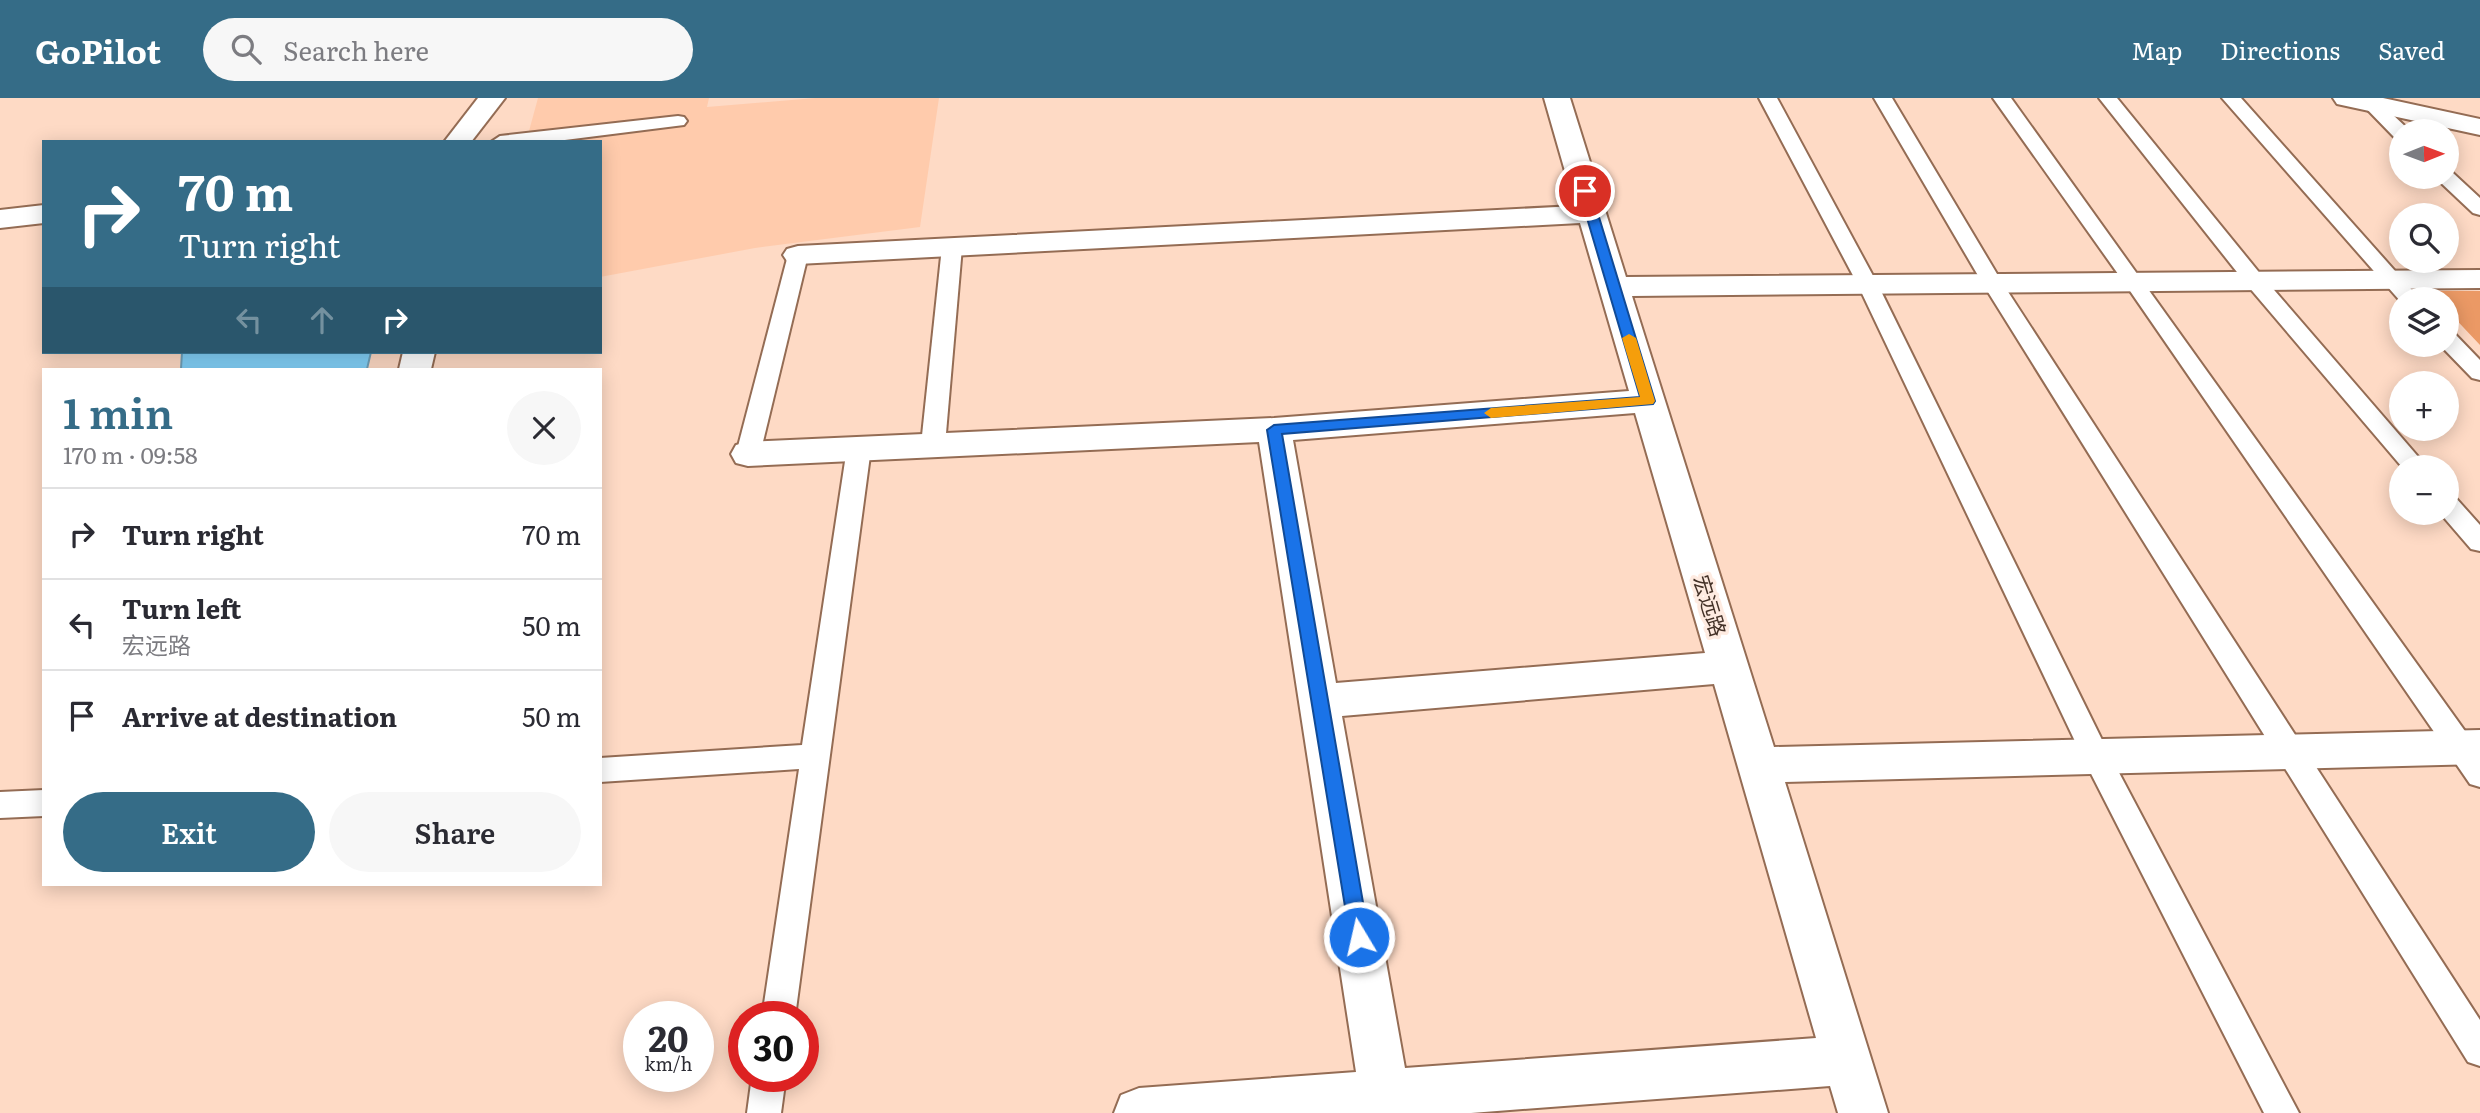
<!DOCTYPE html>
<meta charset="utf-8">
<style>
body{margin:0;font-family:Literata,"Noto Sans SC",serif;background:#f7f7f7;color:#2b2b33;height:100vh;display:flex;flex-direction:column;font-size:26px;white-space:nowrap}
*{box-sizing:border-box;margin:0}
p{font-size:23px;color:#7c7c81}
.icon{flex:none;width:38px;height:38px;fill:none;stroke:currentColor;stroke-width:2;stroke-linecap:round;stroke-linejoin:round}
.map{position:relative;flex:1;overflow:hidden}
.drawer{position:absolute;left:42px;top:270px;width:560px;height:518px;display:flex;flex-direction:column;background:#fff;border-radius:0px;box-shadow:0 4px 18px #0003}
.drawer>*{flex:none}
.top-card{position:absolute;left:42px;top:42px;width:560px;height:214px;border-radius:0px;box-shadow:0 4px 18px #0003;background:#356c87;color:#fff;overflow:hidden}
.needle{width:46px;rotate:89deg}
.controls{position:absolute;left:2389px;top:21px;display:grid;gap:14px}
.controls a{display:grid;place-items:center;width:70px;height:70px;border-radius:50%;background:#fff;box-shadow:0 4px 18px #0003;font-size:35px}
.speed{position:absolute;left:623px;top:903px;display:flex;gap:14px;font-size:35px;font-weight:700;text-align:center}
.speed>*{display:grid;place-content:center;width:91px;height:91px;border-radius:50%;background:#fff;box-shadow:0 4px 18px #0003;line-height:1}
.speed small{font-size:18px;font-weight:400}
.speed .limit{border:10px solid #d22;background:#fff;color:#111}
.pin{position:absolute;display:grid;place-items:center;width:60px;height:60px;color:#fff;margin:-30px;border:4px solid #fff;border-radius:50%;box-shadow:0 2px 7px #0007}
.me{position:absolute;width:77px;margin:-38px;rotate:351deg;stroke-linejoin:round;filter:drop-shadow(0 0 5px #0008)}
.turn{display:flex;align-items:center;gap:24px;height:147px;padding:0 21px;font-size:32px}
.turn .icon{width:91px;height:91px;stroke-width:2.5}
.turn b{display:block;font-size:49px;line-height:60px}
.lanes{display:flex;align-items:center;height:66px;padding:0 21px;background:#0003;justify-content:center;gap:35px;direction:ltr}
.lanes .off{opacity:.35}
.round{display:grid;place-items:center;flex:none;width:74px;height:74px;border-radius:37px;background:#f7f7f7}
.overview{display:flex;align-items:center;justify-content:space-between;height:119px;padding:0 21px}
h1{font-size:42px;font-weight:600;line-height:52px;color:#356c87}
.cta{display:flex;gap:14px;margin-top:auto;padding:14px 21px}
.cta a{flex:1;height:80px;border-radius:42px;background:#356c87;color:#fff;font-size:28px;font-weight:600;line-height:80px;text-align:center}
.cta a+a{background:#f7f7f7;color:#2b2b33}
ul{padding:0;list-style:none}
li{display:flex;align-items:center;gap:21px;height:91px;padding:0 21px;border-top:2px solid #e1e1e2}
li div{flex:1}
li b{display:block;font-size:26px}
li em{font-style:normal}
header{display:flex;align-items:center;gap:42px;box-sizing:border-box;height:98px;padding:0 35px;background:#356c87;color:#fff}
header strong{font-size:33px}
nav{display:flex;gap:38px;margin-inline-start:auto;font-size:24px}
.search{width:490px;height:63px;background:#f7f7f7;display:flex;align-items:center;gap:18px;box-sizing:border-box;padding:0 24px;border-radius:38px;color:#7c7c81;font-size:26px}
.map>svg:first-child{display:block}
.built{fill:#ffcbac}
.green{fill:#eb9965}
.water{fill:#82d0f8;stroke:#6fa0b9;stroke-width:2}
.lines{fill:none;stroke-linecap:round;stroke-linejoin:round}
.service-casing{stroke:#946c54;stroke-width:4}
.minor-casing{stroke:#946c54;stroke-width:4}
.service{fill:#fff;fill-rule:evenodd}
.minor{fill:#fff;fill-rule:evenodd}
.route{fill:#1a73e8;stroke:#114b97;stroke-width:2}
.slow{fill:#f59e0b}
.labels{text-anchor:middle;stroke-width:7;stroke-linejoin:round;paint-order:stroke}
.street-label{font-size:21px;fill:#433127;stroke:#feebe1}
</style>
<header>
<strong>GoPilot</strong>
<div class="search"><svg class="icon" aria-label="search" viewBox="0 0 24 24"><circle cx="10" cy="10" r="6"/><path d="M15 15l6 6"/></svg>Search here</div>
<nav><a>Map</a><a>Directions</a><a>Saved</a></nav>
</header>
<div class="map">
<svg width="2480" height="1015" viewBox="0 0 2480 1015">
<rect width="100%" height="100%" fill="#fedac5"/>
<path class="built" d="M538,0H709L707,9L815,0H939L920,129L755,150L600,179V44H526Z"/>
<path class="green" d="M2428,193H2480V247L2447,212L2446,201H2436Z"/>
<path class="water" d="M182,254H371L367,271H181Z"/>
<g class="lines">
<defs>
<g id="service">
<path d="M1759,0H1777L1878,187L2106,650L2299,1015H2264L2082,658L1858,187Z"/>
<path d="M1874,0H1892L2003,186L2480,922V968L2468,964L1983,186Z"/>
<path d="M1993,0H2011L2480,654V689L2470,686L2128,190Z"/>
<path d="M2099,0H2117L2262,178L2427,369H2402L2248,188Z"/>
<path d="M2222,0H2241L2420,201H2401V204Z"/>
<path d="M2372,0L2376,1L2408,31L2409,33H2401V41L2394,39L2361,5L2364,1Z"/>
<path d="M678,18L684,19L687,23L684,27L549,44H491L500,38Z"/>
<path d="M2446,73L2453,75L2480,100V117L2473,115L2439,83L2437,79H2446Z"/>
<path d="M952,143L959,145L962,149L945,347L941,353L933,355L925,353L921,347L942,149L945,145Z"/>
<path d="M798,151L805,153L808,157L760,356L756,362L748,364L740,362L736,356L788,157L791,153Z"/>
<path d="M2446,233L2454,235L2480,262V282L2472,280L2440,247H2446Z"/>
<path d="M859,342L867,344L871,350L795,919H762L799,671L600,684V660L802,647L847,350L851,344Z"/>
<path d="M2446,396L2455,399L2480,427V453L2471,451L2440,415H2446Z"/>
<path d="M44,692V718L0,720V694Z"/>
<path d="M752,978H786L781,1015H747Z"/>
</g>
<g id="minor">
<path d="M478,0H505L471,44H444Z"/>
<path d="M1544,0H1570L1626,179L2480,172V190L1632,198L1774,649L2480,632V666L1785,684L1888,1015H1838L1830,988L1471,1015H1114L1121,997L1139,990L1356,974L1259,344L748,368L736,365L731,356L736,347L748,344L1274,320L1629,293L1580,125L798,166L787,163L783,157L787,151L798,148L1575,108ZM1635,315L1705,555L1336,585L1293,342ZM1714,586L1816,940L1405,970L1342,618Z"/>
<path d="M2333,0H2383L2480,21V37L2337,6Z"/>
<path d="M44,107V125L0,130V112Z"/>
<path d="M403,254H435L431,271H399Z"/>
</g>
</defs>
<use href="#service" class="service-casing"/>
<use href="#minor" class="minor-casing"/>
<use href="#service" class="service"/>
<use href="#minor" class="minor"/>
</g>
<path class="route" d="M1585,89L1591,93L1655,303L1653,306L1282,336L1369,839L1366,845L1359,848L1352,845L1350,839L1267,332L1274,327L1640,299L1579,93Z"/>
<path class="slow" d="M1629,236L1636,240L1655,303L1653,306L1491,320L1484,315L1491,310L1640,299L1622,240Z"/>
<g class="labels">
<g class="street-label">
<text transform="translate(1709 508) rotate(73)" y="7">宏远路</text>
</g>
</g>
</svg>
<div class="controls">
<a><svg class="needle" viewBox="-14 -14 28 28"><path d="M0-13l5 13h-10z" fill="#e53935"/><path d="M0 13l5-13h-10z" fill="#7c7c81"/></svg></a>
<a><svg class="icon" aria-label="search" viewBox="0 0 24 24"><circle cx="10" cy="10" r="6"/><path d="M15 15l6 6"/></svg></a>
<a><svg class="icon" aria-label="layers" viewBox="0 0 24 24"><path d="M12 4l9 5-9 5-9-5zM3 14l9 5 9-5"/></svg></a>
<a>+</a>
<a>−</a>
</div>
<div class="speed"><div>20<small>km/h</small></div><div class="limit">30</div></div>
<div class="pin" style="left:1585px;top:93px;background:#d93025"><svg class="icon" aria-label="arrive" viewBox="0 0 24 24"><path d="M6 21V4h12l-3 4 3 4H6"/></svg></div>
<svg class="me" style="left:1359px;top:839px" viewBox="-20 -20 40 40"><circle r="17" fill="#1a73e8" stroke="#fff" stroke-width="3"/><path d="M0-11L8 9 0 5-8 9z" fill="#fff"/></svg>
<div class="top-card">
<div class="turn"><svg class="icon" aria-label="right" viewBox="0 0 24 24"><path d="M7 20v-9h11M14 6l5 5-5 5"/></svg><div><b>70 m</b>Turn right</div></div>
<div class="lanes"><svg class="icon off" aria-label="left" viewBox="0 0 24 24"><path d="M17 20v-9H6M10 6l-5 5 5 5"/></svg><svg class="icon off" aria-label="ahead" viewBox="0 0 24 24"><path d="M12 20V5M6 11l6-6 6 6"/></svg><svg class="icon" aria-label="right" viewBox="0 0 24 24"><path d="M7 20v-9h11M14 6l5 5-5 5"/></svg></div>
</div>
<section class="drawer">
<div class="overview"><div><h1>1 min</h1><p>170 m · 09:58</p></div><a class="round"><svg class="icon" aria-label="close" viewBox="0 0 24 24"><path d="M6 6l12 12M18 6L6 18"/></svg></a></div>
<ul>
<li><svg class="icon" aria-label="right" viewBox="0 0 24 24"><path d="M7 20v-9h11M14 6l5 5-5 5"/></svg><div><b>Turn right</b></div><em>70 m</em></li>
<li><svg class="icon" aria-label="left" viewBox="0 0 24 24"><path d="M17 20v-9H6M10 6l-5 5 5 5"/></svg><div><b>Turn left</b><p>宏远路</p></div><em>50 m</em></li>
<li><svg class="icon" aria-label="arrive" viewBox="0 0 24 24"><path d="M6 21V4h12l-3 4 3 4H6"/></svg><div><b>Arrive at destination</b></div><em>50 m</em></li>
</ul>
<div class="cta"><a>Exit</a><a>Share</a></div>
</section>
</div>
